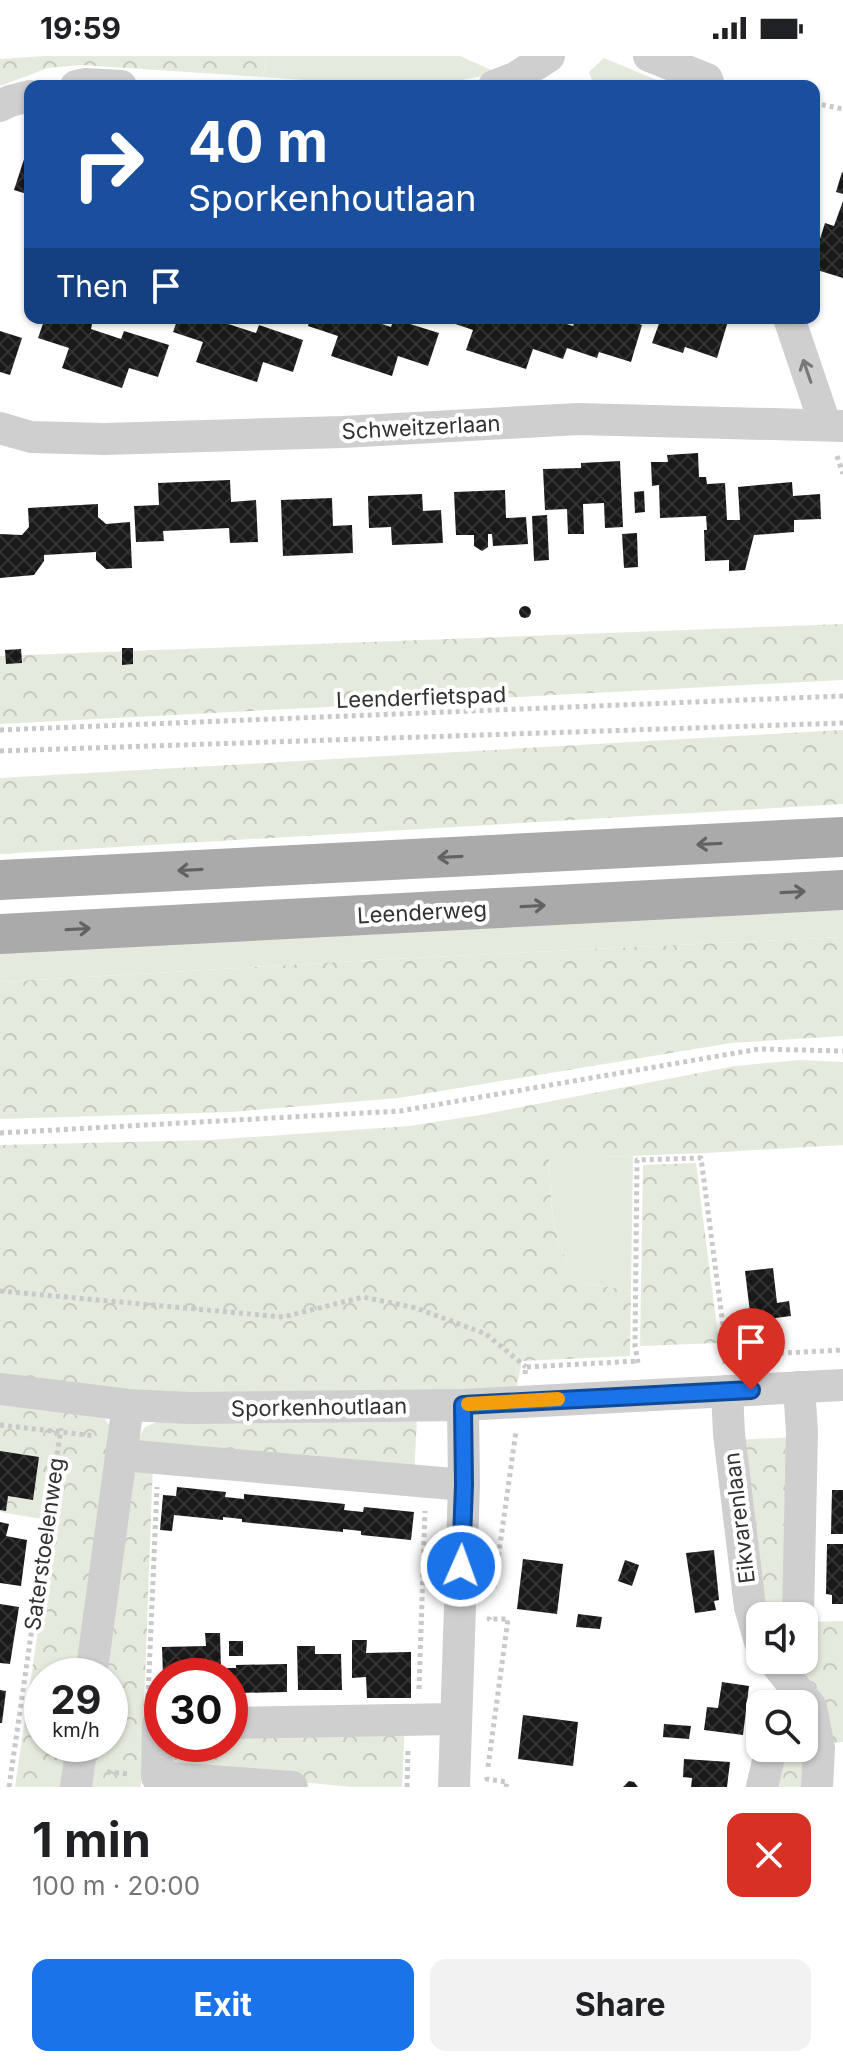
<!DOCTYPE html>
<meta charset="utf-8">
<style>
body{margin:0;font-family:Inter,sans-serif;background:#f2f2f2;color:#202124;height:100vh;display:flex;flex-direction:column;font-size:30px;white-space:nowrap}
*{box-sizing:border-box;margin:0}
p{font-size:26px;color:#757577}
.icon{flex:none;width:44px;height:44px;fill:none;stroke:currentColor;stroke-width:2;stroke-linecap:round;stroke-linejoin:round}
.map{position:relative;height:1731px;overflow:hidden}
.details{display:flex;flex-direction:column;background:#fff;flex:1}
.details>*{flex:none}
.banner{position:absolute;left:24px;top:24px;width:796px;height:244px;border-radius:16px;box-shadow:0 2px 6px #0004;background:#1a4fa0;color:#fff;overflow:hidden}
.buttons{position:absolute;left:746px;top:1546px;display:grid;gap:16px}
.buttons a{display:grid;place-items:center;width:72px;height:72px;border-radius:16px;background:#fff;box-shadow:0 2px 6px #0004;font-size:40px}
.speed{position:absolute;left:24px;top:1602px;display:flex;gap:16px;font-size:40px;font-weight:700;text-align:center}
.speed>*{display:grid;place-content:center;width:104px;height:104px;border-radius:50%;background:#fff;box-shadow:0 2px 6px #0004;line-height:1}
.speed small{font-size:20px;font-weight:400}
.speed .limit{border:12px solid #d22;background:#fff;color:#111}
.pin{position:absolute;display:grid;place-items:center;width:68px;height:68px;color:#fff;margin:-82px -34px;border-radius:50% 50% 50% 0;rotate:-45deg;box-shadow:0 0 8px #0007}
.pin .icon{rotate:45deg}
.me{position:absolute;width:88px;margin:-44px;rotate:2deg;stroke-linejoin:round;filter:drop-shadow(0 0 6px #0008)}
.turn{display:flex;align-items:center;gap:28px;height:168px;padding:0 32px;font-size:36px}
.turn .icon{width:104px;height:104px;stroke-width:2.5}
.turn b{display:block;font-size:56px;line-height:68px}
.then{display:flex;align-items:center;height:76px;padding:0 32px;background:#0003;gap:16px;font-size:30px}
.round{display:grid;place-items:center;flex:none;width:84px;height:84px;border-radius:16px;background:#f2f2f2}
.summary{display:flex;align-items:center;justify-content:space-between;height:136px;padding:0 32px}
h1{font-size:48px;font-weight:700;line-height:60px}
.button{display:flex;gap:16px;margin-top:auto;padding:16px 32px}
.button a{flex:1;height:92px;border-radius:16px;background:#1a73e8;color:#fff;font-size:32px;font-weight:700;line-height:92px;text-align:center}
.button a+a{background:#f2f2f2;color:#202124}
.status{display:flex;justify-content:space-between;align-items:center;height:56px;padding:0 40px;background:#fff;direction:ltr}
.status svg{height:22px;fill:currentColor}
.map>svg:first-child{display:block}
.grass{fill:#e5eade}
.forest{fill:url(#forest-crowns)}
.building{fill:url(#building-cross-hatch)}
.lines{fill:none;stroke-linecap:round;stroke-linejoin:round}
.path{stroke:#c9c9c9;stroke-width:5;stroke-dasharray:4 4;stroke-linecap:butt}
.minor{stroke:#cfcfcf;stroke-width:32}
.major{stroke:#aaa;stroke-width:40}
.oneway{stroke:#797979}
.oneway2{stroke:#626262}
.route-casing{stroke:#114b97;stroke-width:20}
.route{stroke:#1a73e8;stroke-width:14}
.slow{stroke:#f59e0b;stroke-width:14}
.labels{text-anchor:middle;stroke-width:8;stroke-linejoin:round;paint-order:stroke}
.street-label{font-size:22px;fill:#323232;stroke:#fff}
</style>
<div class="status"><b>19:59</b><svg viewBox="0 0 49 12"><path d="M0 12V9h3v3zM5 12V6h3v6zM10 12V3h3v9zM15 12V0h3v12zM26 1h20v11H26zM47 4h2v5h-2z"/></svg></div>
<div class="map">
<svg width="843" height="1731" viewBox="0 0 843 1731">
<defs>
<pattern id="forest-crowns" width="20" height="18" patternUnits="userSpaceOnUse" patternTransform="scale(2)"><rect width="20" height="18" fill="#e5eade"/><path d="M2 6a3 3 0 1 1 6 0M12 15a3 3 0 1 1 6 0" fill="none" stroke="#c5c9bf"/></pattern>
<pattern id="building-cross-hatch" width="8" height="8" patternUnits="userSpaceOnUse" patternTransform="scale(2)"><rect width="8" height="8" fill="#191919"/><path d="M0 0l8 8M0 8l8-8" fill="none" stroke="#323232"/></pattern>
</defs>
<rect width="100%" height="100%" fill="#fff"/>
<g class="grass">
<path d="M266,0H460L498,17L430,30H390L263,21Z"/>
<path d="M604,2L671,30H594L589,16Z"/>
<path d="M843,854V881L390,903L0,926V894Z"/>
<path d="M633,1100L631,1235L580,1226C549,1182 552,1153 549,1102Z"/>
</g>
<g class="forest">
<path d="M44,0H266L263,21L81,9L48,12L0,30V3Z"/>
<path d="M843,568V624L0,668V600Z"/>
<path d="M843,674V748L0,798V722Z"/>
<path d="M843,881V980L731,987L399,1042L231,1056L0,1063V926L390,903Z"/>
<path d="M800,1004L843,1006V1089L706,1097L549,1103C552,1153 549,1182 580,1226L631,1235L630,1300L522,1305L516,1334L159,1340L0,1323V1089L211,1084L409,1070L480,1059L735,1010Z"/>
<path d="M696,1107L719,1287L640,1290L643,1109Z"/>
<path d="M0,1347L103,1360L109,1369L112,1380L77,1620H42V1688H68L61,1731H15L54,1465L0,1456Z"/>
<path d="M417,1362L414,1420L148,1394L138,1383L145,1371L159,1365Z"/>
<path d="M795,1381L793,1560H760L736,1384Z"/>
<path d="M153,1407L141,1731H86L93,1688H110V1620H102L132,1416Z"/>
<path d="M843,1565V1686L826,1688L806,1627V1566Z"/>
<path d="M405,1668L402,1731H351L170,1713L166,1688H230V1672Z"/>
<path d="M783,1694L805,1697L807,1731H769Z"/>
</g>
<g class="building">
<path d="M26,97L30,99V139L14,134Z"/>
<path d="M842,116L843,117V138L836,136Z"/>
<path d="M843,145V222L814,213V202L825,167L834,170Z"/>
<path d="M45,262H86L93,264L91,273L121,283L124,275L169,289L158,321L129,312L122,332L62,312L69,292L38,282Z"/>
<path d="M178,262H226L225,267L256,277L259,269L303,284L293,316L263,306L257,326L196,306L203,286L173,276Z"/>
<path d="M310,262H363L391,271L394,263L439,277L428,310L398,300L392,320L331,300L338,280L308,270Z"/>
<path d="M438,262H518L526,265L527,262H547L573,270L576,262H619L642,269L631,306L599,296L597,302L567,292L563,303L533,293L526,313L466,294L473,274Z"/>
<path d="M661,262H719L728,265L717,302L685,291L683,297L652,287Z"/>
<path d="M0,275L22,282L10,319L0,316Z"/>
<path d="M698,397L699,421H706L707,428L725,427L727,464H740L738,431L792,426L793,440L820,438L821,463L794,464V476L754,479L745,514L729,515V504L705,505L704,474H707L706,460L660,462L659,429L652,430L651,406H668L667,399Z"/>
<path d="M620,405L623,471L605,472L604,447L583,448L584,478H568L567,453L545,454L543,413L581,412V407Z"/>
<path d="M230,424L231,446L256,444L258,486L230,487L229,472L163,475L164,485L136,486L134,450L159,449L158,427Z"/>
<path d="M505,434L506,462L526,461L528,488L493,490L492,478H488V491L482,495L474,490V479H456L454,436Z"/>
<path d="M644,435L645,456L635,457L634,436Z"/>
<path d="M422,438L423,455L441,454L443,487L392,489L391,471L369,472L368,440Z"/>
<path d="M332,442L333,470L352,469L353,497L283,500L281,444Z"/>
<path d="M98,448V461L106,468L130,466L132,512L106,513L96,504V496L44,499V505L34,519L0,522V478L22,479L29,471L28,452Z"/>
<path d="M547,459L549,504L534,505L532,460Z"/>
<path d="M637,477L638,511L624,512L622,478Z"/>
<circle cx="525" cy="556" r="6"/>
<path d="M122,592H133V608L122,609Z"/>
<path d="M21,593L22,607L6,608L5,594Z"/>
<path d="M773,1212L777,1247L789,1245L791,1260L751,1265L745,1215Z"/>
<path d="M0,1395L39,1401L33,1444L8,1440L6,1455L0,1454Z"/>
<path d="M177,1431L226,1436L225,1441L244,1443V1438L345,1448L344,1454L363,1456L364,1451L414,1456L411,1484L361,1479V1475L343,1473V1476L242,1466V1463L223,1461V1464L174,1459L172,1475L160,1474L163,1439L176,1440Z"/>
<path d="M832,1434H843V1478H831Z"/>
<path d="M0,1466L9,1468L6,1480L27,1484L21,1530L0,1527Z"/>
<path d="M827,1488H843V1548H832V1539L826,1538Z"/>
<path d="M714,1494L719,1544L714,1545L716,1554L695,1557L686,1497Z"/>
<path d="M523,1503L563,1508L557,1558L517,1553Z"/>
<path d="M625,1504L639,1509L632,1530L618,1525Z"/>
<path d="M0,1548L19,1551L10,1608L0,1607Z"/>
<path d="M578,1558L602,1561L600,1573L576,1571Z"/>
<path d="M205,1577H220L221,1614H207V1620H163L162,1591L206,1590Z"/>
<path d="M352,1584H367L366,1597L411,1596V1642H367L366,1621L352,1622Z"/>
<rect x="229" y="1585" width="14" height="15"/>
<path d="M297,1590H315V1598H341L342,1634H298Z"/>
<path d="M287,1608V1636L237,1637L236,1632H230V1620H226V1612H236V1609Z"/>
<path d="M722,1626L749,1630L743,1679L704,1674L707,1651L718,1652Z"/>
<path d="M0,1634L6,1635L2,1667H0Z"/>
<path d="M523,1659L578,1666L573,1710L518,1703Z"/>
<path d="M664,1668L691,1670L689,1683L663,1681Z"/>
<path d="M684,1703L730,1706L727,1731H691L692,1722L683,1721Z"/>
<path d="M629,1725L634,1726L638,1731H623Z"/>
</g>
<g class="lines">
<g class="path">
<path d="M814,47L843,53"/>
<path d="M837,400L843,418"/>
<path d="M0,674L843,640"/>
<path d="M0,695L843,667"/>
<path d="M0,1077L400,1055L759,993L843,995"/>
<path d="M0,1235L283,1261L363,1241L416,1252L486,1278L526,1311"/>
<path d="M724,1300L843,1294"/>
<path d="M638,1307L635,1290L637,1104L701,1102L725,1285V1308"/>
<path d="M525,1318L526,1311L638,1305"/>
<path d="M0,1369L95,1380"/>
<path d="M494,1532L516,1375"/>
<path d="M419,1633L425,1455"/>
<path d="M148,1641L157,1431"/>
<path d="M488,1711L508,1563H489L490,1561"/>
<path d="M107,1716L129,1718"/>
<path d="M487,1721V1723L507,1726L506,1731"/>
<path d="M9,1731L61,1372"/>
<path d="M407,1731L408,1693"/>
</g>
<g class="minor">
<path d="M649,0L707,23L709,30"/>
<path d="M76,30L85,28L121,30"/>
<path d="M494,30L515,22L549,0"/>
<path d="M0,50L10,45L30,40"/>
<path d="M789,262L825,368"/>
<path d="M0,372L31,381L104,383L343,376L578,363L843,370"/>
<path d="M0,1333L128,1349L191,1352L463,1349L843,1329"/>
<path d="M727,1335L729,1378L750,1551L760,1586"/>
<path d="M122,1399L464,1429"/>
<path d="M798,1560L802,1376L799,1331"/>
<path d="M773,1604L811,1651L819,1692L817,1731"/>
<path d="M91,1620L128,1349"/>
<path d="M230,1667L455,1663"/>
<path d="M162,1668H158L157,1721L292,1731"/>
<path d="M76,1731L82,1688"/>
<path d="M454,1731L464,1429L463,1349"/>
<path d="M762,1731L771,1692"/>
</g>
<g class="major">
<path d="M0,824L843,781"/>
<path d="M0,878L843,834"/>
</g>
</g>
<defs><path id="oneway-shaft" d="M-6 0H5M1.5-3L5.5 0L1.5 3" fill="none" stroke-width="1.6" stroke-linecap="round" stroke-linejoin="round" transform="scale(2)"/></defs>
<use class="oneway" href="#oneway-shaft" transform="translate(807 315) rotate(-109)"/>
<g class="oneway2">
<use href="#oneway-shaft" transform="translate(709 788) rotate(177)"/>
<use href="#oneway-shaft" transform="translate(450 801) rotate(177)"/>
<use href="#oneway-shaft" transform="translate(190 814) rotate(177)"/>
<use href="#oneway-shaft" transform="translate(793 836) rotate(-3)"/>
<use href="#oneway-shaft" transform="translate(533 850) rotate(-3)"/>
<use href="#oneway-shaft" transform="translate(78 873) rotate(-3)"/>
</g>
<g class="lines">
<defs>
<path id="route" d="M461,1510L464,1429L463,1349L751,1334"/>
</defs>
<use href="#route" class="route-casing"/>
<use href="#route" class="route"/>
<path class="slow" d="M468,1348L558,1343"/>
</g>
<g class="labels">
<g class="street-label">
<text transform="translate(421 371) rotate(-3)" y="8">Schweitzerlaan</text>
<text transform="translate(421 641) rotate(-2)" y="8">Leenderfietspad</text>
<text transform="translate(422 856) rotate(-3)" y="8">Leenderweg</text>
<text transform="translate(319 1351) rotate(-1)" y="8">Sporkenhoutlaan</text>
<text transform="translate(739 1462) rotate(-97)" y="8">Eikvarenlaan</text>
<text transform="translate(44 1488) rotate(-82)" y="8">Saterstoelenweg</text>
</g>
</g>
</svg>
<div class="buttons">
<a><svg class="icon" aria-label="sound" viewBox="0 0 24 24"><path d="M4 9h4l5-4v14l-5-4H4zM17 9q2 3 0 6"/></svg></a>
<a><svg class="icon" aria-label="search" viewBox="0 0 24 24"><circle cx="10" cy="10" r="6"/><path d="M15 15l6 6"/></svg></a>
</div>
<div class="speed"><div>29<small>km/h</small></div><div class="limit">30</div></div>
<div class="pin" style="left:751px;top:1334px;background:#d93025"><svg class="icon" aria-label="arrive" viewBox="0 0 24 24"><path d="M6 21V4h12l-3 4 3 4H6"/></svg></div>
<svg class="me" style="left:461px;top:1510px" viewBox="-20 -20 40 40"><circle r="17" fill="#1a73e8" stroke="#fff" stroke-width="3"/><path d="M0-11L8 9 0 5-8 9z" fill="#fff"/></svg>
<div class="banner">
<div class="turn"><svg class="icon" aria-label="right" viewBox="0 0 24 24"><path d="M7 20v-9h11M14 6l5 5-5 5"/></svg><div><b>40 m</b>Sporkenhoutlaan</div></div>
<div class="then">Then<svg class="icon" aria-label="arrive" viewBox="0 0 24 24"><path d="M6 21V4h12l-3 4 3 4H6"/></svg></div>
</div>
</div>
<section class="details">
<div class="summary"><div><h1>1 min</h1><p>100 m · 20:00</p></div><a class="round" style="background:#d93025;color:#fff"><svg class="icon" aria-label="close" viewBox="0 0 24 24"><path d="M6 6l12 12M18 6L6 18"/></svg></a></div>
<div class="button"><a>Exit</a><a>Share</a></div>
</section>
